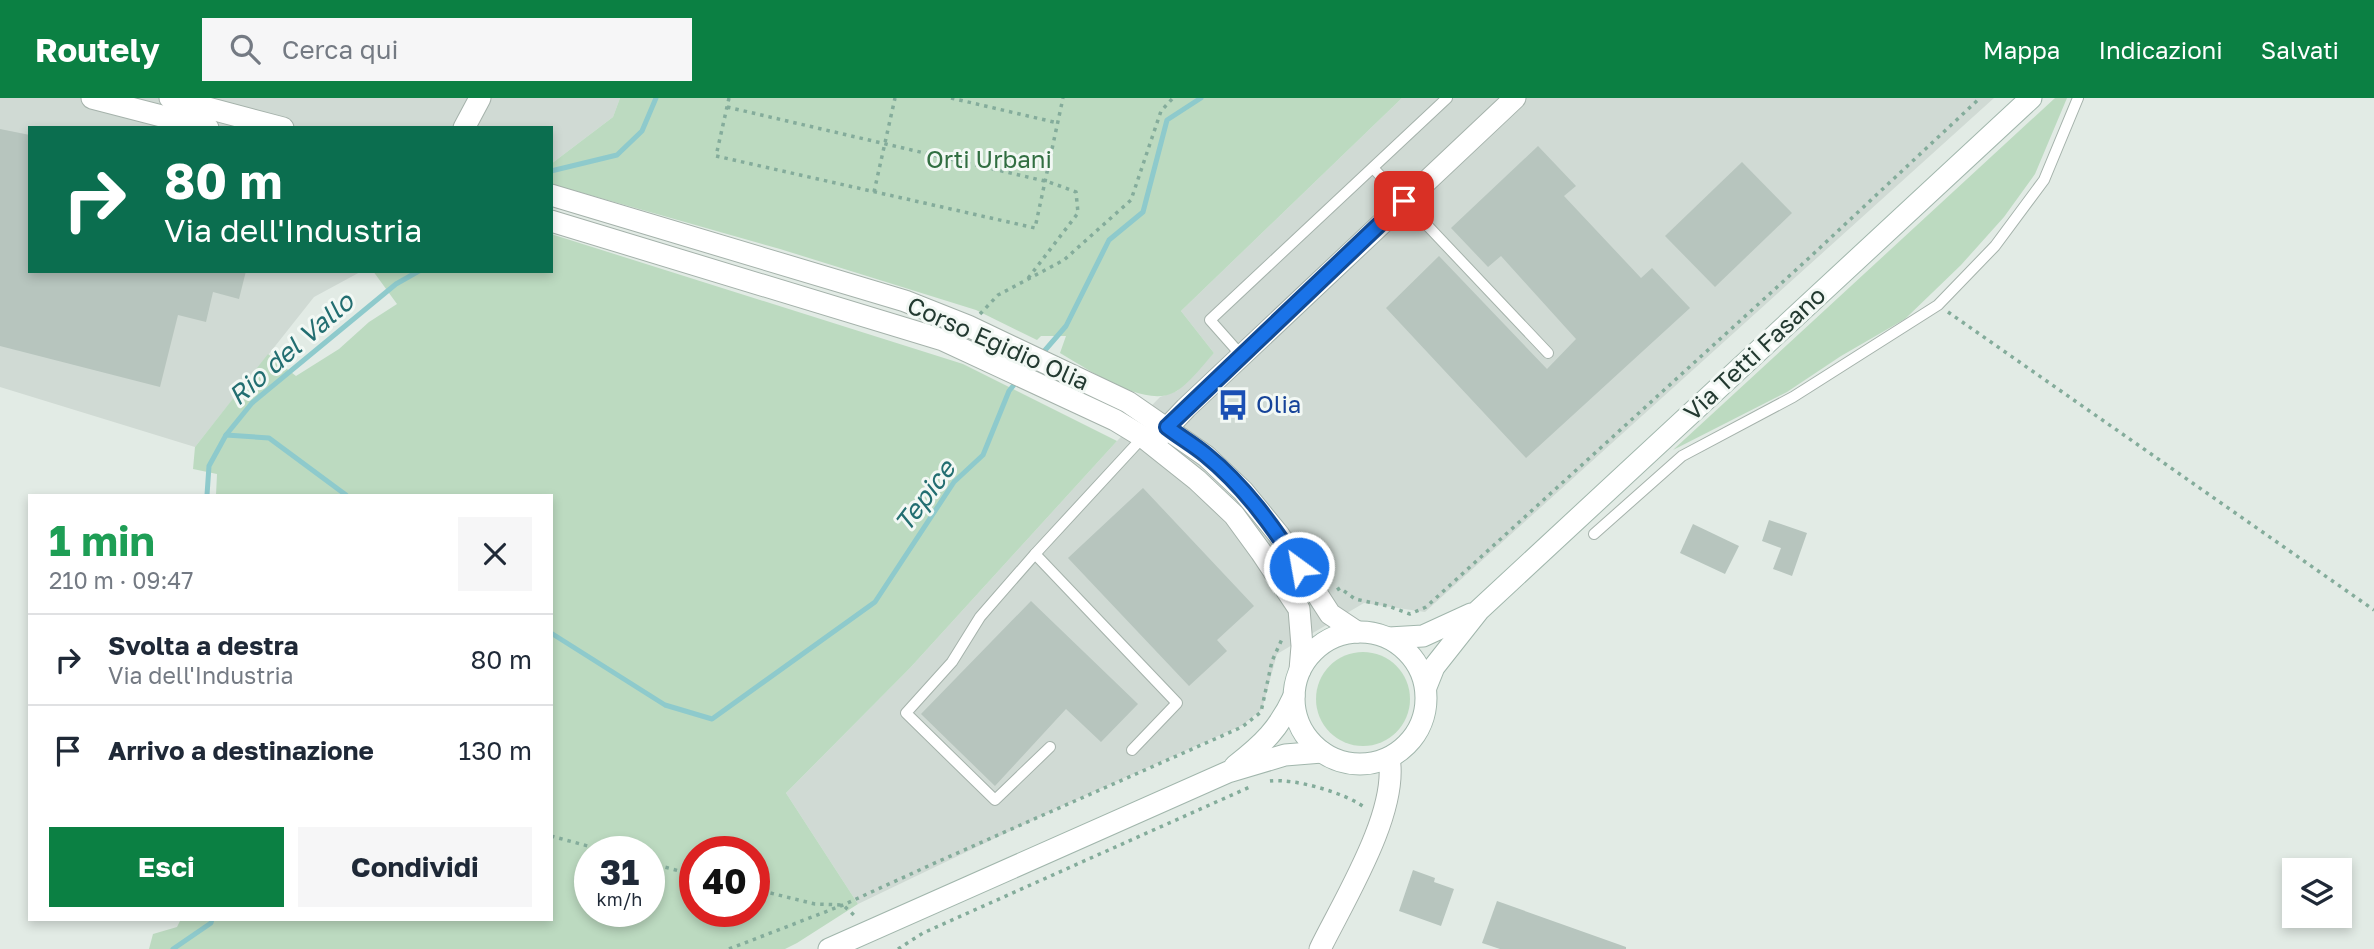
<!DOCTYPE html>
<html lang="it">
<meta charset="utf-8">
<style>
body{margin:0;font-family:"Golos Text",sans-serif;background:#f6f6f7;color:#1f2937;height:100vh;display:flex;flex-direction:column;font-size:26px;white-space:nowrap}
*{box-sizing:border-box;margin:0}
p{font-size:23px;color:#747a83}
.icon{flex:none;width:38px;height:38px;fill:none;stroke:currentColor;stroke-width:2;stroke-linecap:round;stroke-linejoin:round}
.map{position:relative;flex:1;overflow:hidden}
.panel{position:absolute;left:28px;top:396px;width:525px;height:427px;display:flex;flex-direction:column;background:#fff;border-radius:0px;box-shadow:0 4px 10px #0003}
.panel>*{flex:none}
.hud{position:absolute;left:28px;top:28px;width:525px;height:147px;border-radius:0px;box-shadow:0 4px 10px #0003;background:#0b6e4f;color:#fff;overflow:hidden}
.fabs{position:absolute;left:2282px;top:760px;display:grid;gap:14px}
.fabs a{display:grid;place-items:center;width:70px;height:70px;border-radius:0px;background:#fff;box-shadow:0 4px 10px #0003;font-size:35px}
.speed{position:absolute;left:574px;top:738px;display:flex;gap:14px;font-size:35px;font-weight:700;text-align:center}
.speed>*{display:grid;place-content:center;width:91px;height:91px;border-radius:50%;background:#fff;box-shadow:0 4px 10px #0003;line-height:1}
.speed small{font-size:18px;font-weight:400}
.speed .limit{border:10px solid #d22;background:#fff;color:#111}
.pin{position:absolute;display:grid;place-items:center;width:60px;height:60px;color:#fff;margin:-30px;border-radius:14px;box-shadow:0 4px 10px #0006}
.me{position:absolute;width:77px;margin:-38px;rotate:328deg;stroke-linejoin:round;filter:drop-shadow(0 0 5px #0008)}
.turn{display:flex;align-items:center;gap:24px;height:147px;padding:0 21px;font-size:32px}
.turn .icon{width:91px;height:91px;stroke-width:2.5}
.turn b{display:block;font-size:49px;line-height:60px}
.round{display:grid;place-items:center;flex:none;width:74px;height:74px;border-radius:0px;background:#f6f6f7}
.summary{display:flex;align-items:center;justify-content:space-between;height:119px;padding:0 21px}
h1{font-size:42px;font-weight:700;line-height:52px;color:#1e9e55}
.primary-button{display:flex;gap:14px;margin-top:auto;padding:14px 21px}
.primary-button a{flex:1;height:80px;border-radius:0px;background:#0b8043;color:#fff;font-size:28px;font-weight:700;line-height:80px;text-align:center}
.primary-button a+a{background:#f6f6f7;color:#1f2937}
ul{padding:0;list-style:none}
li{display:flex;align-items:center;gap:21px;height:91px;padding:0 21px;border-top:2px solid #e0e1e3}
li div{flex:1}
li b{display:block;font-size:26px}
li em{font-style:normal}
header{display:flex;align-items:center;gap:42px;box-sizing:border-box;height:98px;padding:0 35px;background:#0b8043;color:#fff}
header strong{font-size:33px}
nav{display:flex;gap:38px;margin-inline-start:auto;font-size:24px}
.search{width:490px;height:63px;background:#f6f6f7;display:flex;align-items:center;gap:18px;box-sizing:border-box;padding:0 24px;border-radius:0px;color:#747a83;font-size:26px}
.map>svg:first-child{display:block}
.built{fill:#d0dad4}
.green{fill:#bcdac0;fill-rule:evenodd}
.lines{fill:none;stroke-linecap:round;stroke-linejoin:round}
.stream{stroke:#8ecacc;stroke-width:5}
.building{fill:#b7c5be}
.service-casing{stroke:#a5b2ab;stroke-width:12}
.minor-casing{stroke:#a5b2ab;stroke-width:23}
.tertiary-casing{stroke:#a5b2ab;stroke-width:23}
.secondary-casing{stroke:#a1b6ac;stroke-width:23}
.path{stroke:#84ac9b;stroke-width:3.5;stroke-dasharray:3.5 5;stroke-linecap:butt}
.service{stroke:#fff;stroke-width:10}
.minor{stroke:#fff;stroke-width:21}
.tertiary{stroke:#fff;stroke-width:21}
.secondary{stroke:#fff;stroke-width:21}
.route-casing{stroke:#114b97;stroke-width:18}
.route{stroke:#1a73e8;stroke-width:12}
.labels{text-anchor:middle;stroke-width:6;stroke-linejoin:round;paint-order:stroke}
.park-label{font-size:24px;fill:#316e41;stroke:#f2f8f4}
.street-label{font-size:24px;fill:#233a31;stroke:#f2f8f4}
.transit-label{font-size:24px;fill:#164399;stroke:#f2f8f4;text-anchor:start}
.water-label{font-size:26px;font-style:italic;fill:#226e71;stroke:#f2f8f4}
</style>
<header>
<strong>Routely</strong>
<div class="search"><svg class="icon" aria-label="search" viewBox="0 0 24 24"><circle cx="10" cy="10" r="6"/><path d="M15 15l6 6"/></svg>Cerca qui</div>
<nav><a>Mappa</a><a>Indicazioni</a><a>Salvati</a></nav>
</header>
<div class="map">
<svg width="2374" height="851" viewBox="0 0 2374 851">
<rect width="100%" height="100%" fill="#e2ebe5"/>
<g class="built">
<path d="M0,0H620L613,19L551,66V30H30V173H362L314,199L195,349L0,289Z"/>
<path d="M1402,0H1994L1425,514L1364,505L1277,556L1262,611L1243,627L1060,709L858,806L786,695L910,570L1117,343L1160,299L1177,293L1214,255L1181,213Z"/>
</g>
<g class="green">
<path d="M620,0H1402L1181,213L1214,255C1204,266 1188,287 1175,294C1144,311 1088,271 1060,255L1066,238H1041L1037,242L976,212L780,151L551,86V66L613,19Z"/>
<path d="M2055,0H2067L2035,76L2004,119L1961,167L1905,221L1841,258L1787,294L1673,352Z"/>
<path d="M551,136L963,266L1117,343L910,570L786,695L858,806L797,845L785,851H149L153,836L177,829L181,821H551V397H216L217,376L193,371L195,349L268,256L296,278L339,251L369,224L397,206L373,173H551ZM590,754H649V814H590ZM695,754H754V814H695Z"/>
<circle cx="1363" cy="601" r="47"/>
</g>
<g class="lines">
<g class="stream">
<path d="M551,73L617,57L642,33L656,0"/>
<path d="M1040,258L1066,228L1109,142L1143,114L1167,22L1201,0"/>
<path d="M226,337L252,305L396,186L419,173"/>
<path d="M207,397L209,368L226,337L269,340L346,397"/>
<path d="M551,535L665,607L712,621L875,504L954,384L983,357L1009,293L1017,283"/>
<path d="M173,851L211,825L212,821"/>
</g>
</g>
<g class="building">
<path d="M0,31L30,37V173H246L239,201L213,194L206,224L178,217L160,289L0,248Z"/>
<path d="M1538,48L1576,88L1564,98L1641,180L1652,170L1690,210L1526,360L1386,210L1439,158L1547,271L1576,241L1501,158L1488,169L1451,130Z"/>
<path d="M1742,64L1792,115L1715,189L1665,138Z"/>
<path d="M1143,390L1254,508L1217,542L1227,553L1189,588L1068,460Z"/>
<path d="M1769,422L1807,435L1792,478L1773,471L1781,450L1762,443Z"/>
<path d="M1693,426L1739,448L1725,476L1680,455Z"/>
<path d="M1031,503L1138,606L1101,644L1066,611L995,688L921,616Z"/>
<path d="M1413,772L1435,780L1434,784L1454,791L1441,828L1399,813Z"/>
<path d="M1497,803L1626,849V851H1500L1482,845Z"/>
</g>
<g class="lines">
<defs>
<g id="service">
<path d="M1373,70L1548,255"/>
<path d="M1241,257L1210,222L1447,0"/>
<path d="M1594,436L1682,358L1793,299L1938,207L1995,148L2044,82L2078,0"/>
<path d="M1035,456L1177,605L1132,652"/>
<path d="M1050,649L995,702L906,615L952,564L980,519L1035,456L1143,339"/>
</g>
<g id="minor">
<path d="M464,30L480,0"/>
<path d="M1154,344L1186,310L1515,0"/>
<path d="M1320,851C1344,802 1399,714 1389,660"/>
</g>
<g id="tertiary">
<path d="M92,0L208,30"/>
<path d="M170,0L283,30"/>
<path d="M551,97L905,203L968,228L1128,304L1206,358L1243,393L1279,437L1330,516L1357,534"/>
<path d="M551,123L943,242L1115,322L1143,339L1197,382L1234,417L1261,454L1299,511L1302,548L1300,572"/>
</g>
<g id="secondary">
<circle cx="1360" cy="600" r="66"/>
<path d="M1389,540L1423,538L1471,516"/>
<path d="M1426,589L1434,569L1479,512L2031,0"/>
<path d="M1235,668C1263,646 1279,631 1294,598"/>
<path d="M829,851L1228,674L1285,657L1322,654"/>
</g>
</defs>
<use href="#service" class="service-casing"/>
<use href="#minor" class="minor-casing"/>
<use href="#tertiary" class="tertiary-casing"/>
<use href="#secondary" class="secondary-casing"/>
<g class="path">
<path d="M729,0L716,58L1035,130L1063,0"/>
<path d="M951,0L1058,25"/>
<path d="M727,9L1049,84L1076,94L1078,115L1026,183"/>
<path d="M874,94L895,0"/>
<path d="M1948,214L2374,512"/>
<path d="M980,216L998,197L1064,162L1131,102L1161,13L1173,0"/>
<path d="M1337,492L1340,490L1355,501L1388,508L1410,516L1426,509L1809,160L1980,0"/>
<path d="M1270,683C1293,680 1347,695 1365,710"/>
<path d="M551,738L610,754"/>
<path d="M649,765L695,777"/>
<path d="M754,791L815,806L843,807L856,819"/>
<path d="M729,851L843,807L937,764L1242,629L1261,614L1272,563L1282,541"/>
<path d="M898,851L923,835L1252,688"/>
</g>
<use href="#service" class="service"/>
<use href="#minor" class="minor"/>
<use href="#tertiary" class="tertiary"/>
<use href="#secondary" class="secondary"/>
</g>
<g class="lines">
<defs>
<path id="route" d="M1299,469C1273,428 1244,388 1206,357C1194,347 1180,339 1167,329L1404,103"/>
</defs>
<use href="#route" class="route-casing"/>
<use href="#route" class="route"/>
</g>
<defs>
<symbol id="bus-bare" viewBox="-9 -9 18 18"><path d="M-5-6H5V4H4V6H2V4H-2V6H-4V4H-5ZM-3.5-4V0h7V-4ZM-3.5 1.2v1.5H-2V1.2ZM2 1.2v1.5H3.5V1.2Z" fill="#1a4fb4" stroke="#f2f8f4" stroke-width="2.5" paint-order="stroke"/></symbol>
</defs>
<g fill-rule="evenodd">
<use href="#bus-bare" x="1211" y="285" width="44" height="44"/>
</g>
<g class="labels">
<g class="park-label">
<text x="989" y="70">Orti Urbani</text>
</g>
<g class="street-label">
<text transform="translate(998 246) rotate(24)" y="8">Corso Egidio Olia</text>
<text transform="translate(1755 256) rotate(-43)" y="8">Via Tetti Fasano</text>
</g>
<g class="transit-label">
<text x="1256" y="315">Olia</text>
</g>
<g class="water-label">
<text transform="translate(291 251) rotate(-41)" y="9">Rio del Vallo</text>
<text transform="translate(925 398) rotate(-53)" y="9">Tepice</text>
</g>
</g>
</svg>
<div class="fabs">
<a><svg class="icon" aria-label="layers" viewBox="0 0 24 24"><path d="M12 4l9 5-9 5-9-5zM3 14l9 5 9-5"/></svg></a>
</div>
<div class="speed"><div>31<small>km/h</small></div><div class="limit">40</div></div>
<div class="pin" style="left:1404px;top:103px;background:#d93025"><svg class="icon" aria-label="arrive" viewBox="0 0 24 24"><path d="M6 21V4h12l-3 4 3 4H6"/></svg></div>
<svg class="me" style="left:1299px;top:469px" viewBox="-20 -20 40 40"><circle r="17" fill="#1a73e8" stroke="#fff" stroke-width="3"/><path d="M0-11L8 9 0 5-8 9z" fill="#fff"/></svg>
<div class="hud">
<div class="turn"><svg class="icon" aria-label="right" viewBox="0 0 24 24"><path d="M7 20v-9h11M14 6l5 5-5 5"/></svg><div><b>80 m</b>Via dell'Industria</div></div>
</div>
<section class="panel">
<div class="summary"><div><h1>1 min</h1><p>210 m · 09:47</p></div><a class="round"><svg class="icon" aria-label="close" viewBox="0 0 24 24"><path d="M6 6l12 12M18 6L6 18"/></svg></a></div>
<ul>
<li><svg class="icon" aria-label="right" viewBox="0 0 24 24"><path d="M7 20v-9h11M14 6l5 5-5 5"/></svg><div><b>Svolta a destra</b><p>Via dell'Industria</p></div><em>80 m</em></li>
<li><svg class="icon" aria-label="arrive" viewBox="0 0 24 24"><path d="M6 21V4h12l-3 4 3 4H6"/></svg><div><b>Arrivo a destinazione</b></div><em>130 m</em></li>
</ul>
<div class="primary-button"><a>Esci</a><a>Condividi</a></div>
</section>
</div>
